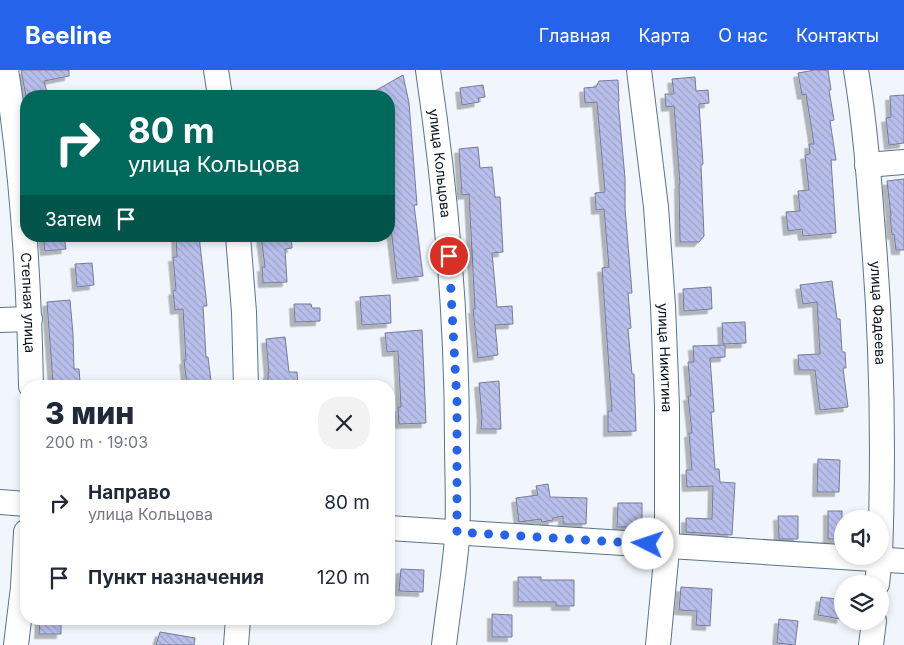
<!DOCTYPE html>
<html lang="ru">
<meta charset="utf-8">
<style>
body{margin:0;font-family:Inter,sans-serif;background:#f2f2f3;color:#1f2937;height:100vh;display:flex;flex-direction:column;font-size:19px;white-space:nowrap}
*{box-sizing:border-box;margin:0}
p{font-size:16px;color:#747a83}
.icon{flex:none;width:28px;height:28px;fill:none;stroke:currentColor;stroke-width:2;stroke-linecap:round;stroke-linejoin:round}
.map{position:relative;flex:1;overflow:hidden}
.sheet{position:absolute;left:20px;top:310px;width:375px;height:245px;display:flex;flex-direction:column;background:#fff;border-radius:20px;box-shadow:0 2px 8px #0003}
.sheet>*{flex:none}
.hud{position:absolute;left:20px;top:20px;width:375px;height:152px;border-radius:20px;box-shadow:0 2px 8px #0003;background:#00695c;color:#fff;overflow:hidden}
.fabs{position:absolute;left:834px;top:440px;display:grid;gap:10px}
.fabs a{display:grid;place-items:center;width:55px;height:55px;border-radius:50%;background:#fff;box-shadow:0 2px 8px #0003;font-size:25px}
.pin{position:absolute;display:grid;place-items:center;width:42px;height:42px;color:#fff;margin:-21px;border:2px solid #fff;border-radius:50%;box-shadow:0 1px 5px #0007}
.me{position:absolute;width:55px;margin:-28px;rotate:274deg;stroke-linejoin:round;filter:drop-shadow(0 0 4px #0008)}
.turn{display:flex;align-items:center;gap:18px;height:105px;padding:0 25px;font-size:22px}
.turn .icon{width:65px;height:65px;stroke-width:2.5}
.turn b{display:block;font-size:35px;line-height:42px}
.then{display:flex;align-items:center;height:48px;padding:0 25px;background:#0003;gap:10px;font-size:19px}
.round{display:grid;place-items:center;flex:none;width:52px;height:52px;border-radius:20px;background:#f2f2f3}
.summary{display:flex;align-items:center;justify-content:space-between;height:85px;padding:0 25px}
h1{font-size:30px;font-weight:800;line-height:38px}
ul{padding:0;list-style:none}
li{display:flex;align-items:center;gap:15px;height:75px;padding:0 25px}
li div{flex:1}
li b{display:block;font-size:19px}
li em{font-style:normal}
header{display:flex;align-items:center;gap:30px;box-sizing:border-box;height:70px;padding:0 25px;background:#2563eb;color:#fff}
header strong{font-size:24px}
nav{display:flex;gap:28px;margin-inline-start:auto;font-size:18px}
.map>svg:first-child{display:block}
.building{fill:url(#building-back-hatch);stroke:#767b9a;filter:url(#shadow)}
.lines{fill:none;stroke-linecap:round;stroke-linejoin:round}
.minor-casing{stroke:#59748b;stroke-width:26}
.minor{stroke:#fff;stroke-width:24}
.route{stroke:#2563eb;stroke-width:9;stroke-dasharray:0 16.2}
.labels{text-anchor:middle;stroke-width:4;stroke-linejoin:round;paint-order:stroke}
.street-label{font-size:14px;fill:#0a151e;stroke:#f0f6fb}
</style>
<header>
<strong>Beeline</strong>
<nav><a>Главная</a><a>Карта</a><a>О нас</a><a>Контакты</a></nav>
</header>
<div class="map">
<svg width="904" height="575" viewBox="0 0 904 575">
<defs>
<pattern id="building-back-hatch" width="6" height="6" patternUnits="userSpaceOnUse" patternTransform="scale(1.25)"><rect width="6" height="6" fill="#b9bfeb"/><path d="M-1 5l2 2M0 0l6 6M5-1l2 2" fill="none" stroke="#9ea3c9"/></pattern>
<filter id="shadow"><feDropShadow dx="-4.5" dy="4.5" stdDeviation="0" flood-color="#0004"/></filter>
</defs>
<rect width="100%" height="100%" fill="#f0f6fb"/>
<g class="building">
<path d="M21,0H69V6L44,11L48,26H26Z"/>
<path d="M815,0H828L831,20H829L834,50L830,51L836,90H831L836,163L803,166L802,159L788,161L786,142L800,141L798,121L809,120L805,85L810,84L809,74H814L806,24L802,25L798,3Z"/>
<path d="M403,5L409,33L417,135H414L423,206L397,209L389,141V114H392L389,69V26H366Z"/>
<path d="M695,7L696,21L708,20L709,33L699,34L703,94L701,95L704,166L699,172H680L679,114H680L674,36L666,37L665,24H674L672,9Z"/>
<path d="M618,10L619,31H618L625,108V138L632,223H628L631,258L628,259L632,304H634L636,361L608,362V341H612L602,198L609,197L604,139L596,140L595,123L605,122L597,32L585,33L584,18L596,17L599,11Z"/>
<path d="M483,15L485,27L478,28L479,32L462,35L460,18Z"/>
<path d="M904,25V73L889,75L886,48L891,47L890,26Z"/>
<path d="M478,77L480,98L492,97L495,127H500L503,182L492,183L497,237L512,236L513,254L495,255L498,285L478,288L473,239H475L469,124L462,125L459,79Z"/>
<path d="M904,109V180H896L894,164L892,165L890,146H891L887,111Z"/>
<path d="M43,166H64L66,179L45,181Z"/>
<path d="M176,166H199L207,236H203L206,287H208L211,311L202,312L203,316H187L184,290H186L183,239L175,240L173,221L176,220L173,187H177Z"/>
<path d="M261,166H291L292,178L285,179L287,212L263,213L262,197H265Z"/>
<path d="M92,193L94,215L77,217L75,194Z"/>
<path d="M832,211L837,249H840L842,282H845L846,298H843L848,337L820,340L815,300H799L798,285L820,284L817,232L803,234L800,215Z"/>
<path d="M711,217L712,239L684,241L683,219Z"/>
<path d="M390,225L391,253L362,255L360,227Z"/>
<path d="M70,230L73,264L74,299H79L80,312L53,313L47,232Z"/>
<path d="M294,234H311L312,238H320V251L295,252Z"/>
<path d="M745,252L746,273L723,274L722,253Z"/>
<path d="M422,260L426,353L399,354L398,337H401L398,281L387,282L385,263Z"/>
<path d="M285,267L289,302H297L298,316H268V303H269L266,269Z"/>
<path d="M725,275V287L710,288L714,342H711L715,399H719L720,412L735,413L732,465L686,462V448L712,449L713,416L687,417L686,400H692L689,363H692L688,326H691L688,292H694L693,276Z"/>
<path d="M499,311L501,359H481L482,347L479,313Z"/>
<path d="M818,389L840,390L839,422H817Z"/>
<path d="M548,414L550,427L587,428L586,454H563V446L553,448V450L542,452L541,449L519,452L516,428L538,425L536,416Z"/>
<path d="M618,433H642V457H617Z"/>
<rect x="828" y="441" width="14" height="28"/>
<path d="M778,446H798V469H779Z"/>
<path d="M401,499L424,500L423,522L399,521Z"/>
<path d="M518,507H541V510H574V536H556V532H518Z"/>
<path d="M681,517L712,519L710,556L696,555L697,541L679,540Z"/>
<path d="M821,527L842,530L841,549L818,545Z"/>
<path d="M492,544L512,545V567H492Z"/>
<path d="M40,549H61V564H39Z"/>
<path d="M779,549L798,551L795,575L777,573Z"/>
<path d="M160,562L195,568L194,575H156Z"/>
</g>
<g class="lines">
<defs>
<g id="minor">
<path id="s1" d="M6,0C23,105 29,210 31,316"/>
<path d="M216,0L220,26"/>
<path id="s2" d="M428,0C446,123 457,247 457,371C457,403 459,437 457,469C454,505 448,540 444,575"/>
<path id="s3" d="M639,0L656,137L663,236L667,336V480L658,575"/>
<path id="s4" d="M856,0C865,54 869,108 873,163C882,270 884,378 880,486"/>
<path d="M867,95L904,92"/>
<path d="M238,166L244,242L246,316"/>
<path d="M0,250L30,249"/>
<path d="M0,432L26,434"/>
<path d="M389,458L904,491"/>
<path d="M877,514L880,486"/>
<path d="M16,575L23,517L26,462"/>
<path d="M236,575L238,549"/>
<path d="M871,575L874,551"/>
</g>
</defs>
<use href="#minor" class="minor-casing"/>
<use href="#minor" class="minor"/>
</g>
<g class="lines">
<path class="route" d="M449,186L457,332V462L648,474"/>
</g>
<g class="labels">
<g class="street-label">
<text dy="5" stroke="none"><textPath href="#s2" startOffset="94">улица Кольцова</textPath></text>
<text dy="5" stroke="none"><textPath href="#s1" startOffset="234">Степная улица</textPath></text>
<text dy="5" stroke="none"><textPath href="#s4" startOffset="244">улица Фадеева</textPath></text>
<text dy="5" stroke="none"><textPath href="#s3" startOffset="289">улица Никитина</textPath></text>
</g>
</g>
</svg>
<div class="fabs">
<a><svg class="icon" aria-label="sound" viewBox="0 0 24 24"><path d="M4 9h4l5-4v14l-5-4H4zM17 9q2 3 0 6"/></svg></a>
<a><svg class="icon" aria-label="layers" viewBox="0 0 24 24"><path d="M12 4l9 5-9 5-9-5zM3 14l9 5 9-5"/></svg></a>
</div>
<div class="pin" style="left:449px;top:186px;background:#d93025"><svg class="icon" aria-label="arrive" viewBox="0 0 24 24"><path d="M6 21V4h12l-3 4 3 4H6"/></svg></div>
<svg class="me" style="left:648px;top:474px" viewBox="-20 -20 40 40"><circle r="19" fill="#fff"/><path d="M0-13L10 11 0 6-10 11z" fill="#2563eb"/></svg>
<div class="hud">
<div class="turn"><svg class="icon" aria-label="right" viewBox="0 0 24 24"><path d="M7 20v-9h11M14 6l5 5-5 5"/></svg><div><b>80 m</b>улица Кольцова</div></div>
<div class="then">Затем<svg class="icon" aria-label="arrive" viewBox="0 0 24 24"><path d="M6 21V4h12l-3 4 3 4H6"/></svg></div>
</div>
<section class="sheet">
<div class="summary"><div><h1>3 мин</h1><p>200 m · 19:03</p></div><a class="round"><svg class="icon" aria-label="close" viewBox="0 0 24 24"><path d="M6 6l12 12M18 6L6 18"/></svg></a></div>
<ul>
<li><svg class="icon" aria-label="right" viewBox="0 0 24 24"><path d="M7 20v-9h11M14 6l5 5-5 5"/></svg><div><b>Направо</b><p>улица Кольцова</p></div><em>80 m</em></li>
<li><svg class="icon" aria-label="arrive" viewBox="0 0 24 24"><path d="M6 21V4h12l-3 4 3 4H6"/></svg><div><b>Пункт назначения</b></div><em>120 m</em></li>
</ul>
</section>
</div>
